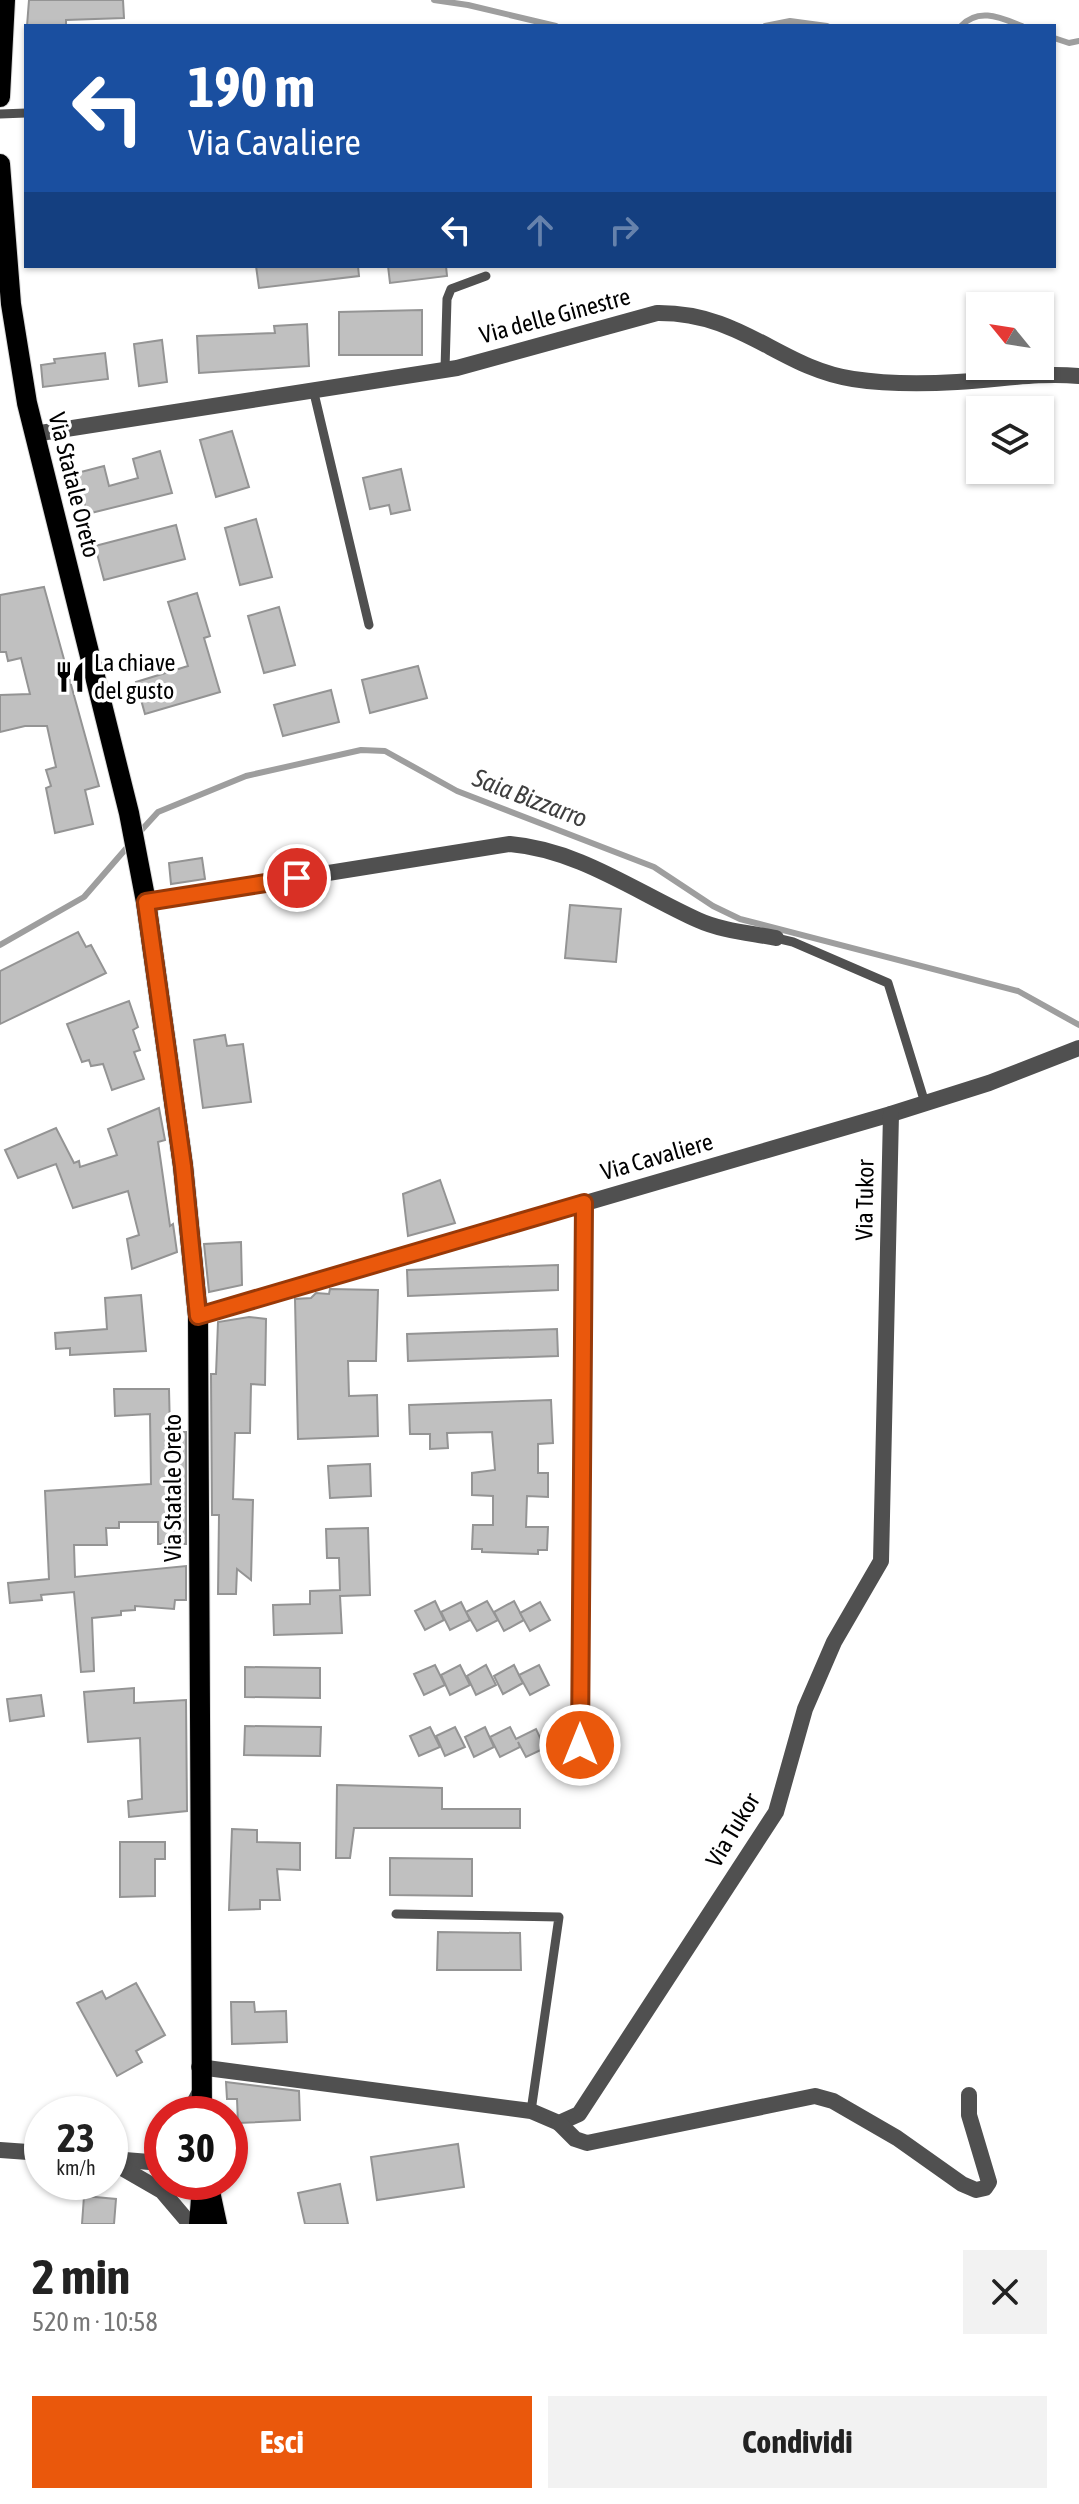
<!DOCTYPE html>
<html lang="it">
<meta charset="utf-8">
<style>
body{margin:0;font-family:"Asap Condensed",sans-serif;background:#f2f2f2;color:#222;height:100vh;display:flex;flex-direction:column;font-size:30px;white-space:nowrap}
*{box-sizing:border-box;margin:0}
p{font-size:26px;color:#767676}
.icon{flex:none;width:44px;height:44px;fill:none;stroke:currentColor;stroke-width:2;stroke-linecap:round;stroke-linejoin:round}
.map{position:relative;height:2224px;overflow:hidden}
.details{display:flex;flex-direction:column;background:#fff;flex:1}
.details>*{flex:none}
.hud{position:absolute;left:24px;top:24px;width:1032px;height:244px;border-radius:0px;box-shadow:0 2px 6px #0004;background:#1a4fa0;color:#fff;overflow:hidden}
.needle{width:52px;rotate:300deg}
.buttons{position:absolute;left:966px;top:292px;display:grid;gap:16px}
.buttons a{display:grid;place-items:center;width:88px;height:88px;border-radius:0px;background:#fff;box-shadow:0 2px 6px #0004;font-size:40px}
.speed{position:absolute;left:24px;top:2096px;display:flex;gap:16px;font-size:40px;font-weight:700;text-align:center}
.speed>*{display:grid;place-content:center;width:104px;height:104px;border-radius:50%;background:#fff;box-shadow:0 2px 6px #0004;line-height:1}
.speed small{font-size:20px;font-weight:400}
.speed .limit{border:12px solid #d22;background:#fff;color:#111}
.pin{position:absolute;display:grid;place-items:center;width:68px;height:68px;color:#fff;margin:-34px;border:4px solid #fff;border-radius:50%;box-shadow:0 2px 8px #0007}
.me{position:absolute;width:88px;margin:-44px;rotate:0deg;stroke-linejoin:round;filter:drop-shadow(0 0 6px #0008)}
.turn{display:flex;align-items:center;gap:28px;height:168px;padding:0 32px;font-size:36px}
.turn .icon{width:104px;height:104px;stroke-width:2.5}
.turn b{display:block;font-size:56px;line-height:68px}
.lanes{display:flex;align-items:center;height:76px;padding:0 32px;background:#0003;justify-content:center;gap:40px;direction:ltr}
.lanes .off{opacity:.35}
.round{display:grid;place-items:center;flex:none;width:84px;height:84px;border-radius:0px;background:#f2f2f2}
.summary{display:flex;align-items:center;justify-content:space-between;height:136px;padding:0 32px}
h1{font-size:48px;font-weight:700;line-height:60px}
.action{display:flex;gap:16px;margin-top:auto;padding:16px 32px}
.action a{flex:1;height:92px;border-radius:0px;background:#ea580c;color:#fff;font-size:32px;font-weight:700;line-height:92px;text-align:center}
.action a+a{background:#f2f2f2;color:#222}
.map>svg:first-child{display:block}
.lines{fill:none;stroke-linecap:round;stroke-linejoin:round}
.stream{stroke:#9e9e9e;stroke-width:6}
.building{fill:#c0c0c0;stroke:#949494;stroke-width:2}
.primary-casing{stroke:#dbdbdb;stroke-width:22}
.service{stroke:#505050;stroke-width:9}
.minor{stroke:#505050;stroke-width:16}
.tertiary{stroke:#505050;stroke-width:16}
.primary{stroke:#000;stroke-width:20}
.route-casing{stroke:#983908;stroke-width:20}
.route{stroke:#ea580c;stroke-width:14}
.labels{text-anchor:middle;stroke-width:7;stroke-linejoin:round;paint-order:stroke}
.street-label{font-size:24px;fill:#000;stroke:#fff}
.poi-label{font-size:24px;fill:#000;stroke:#fff;text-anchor:start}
.water-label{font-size:26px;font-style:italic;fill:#3f3f3f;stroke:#fff}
</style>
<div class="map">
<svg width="1079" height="2224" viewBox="0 0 1079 2224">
<rect width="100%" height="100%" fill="#fff"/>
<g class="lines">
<g class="stream">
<path d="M434,0L468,5L556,26"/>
<path d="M765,26L790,21L827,26"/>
<path d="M961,26C979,7 1001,18 1022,26"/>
<path d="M1054,38L1069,43L1079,41"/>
<path d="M137,835L158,812L246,776L361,750L385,751L457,791L654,867L713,906L740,919L1018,991L1079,1025"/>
<path d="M0,945L84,897L130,844"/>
</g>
</g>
<g class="building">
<path d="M29,0H123L124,18L66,20V26H27Z"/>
<path d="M256,266H358L359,276L259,288Z"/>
<path d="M388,266H446L447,276L390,283Z"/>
<path d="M422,310V355H339V312Z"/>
<path d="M307,324L309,366L199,373L197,336L275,333L274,326Z"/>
<path d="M162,340L167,382L139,386L134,344Z"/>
<path d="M105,353L108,379L43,387L41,365L55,363L54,359Z"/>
<path d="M232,431L249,487L216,497L200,440Z"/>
<path d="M160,451L172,493L87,514L77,473L104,466L109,486L138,478L133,459Z"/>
<path d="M401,469L410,510L391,514L389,505L370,509L363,478Z"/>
<path d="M256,519L272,577L240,585L225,528Z"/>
<path d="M176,525L185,559L104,580L95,546Z"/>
<path d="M44,587L99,786L85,790L93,824L55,833L46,788L51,786L46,770L56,767L47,726H25L0,732V695L30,694L21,658L8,661L6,652H0V595Z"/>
<path d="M197,593L210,636L204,638L220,692L145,714L136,682L188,666L168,602Z"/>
<path d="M279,607L295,665L264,673L248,616Z"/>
<path d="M418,666L427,698L370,713L362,680Z"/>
<path d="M331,690L339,722L283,736L274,705Z"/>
<path d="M202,858L205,879L171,884L169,863Z"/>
<path d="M570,905L621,909L616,962L565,958Z"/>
<path d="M78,932L86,947L91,945L106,973L0,1024V971Z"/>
<path d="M129,1001L138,1027L133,1030L140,1050L134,1052L144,1079L112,1090L103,1064L91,1066L89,1060L82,1062L67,1024Z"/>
<path d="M225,1035L227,1046L243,1044L251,1102L203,1108L194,1040Z"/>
<path d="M159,1108L165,1140L158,1142L170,1226L173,1224L177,1252L132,1269L127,1239L139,1235L128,1191L73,1208L56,1164L18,1178L5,1150L56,1128L74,1163L79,1161L80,1167L117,1155L108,1129Z"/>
<path d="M440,1180L455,1223L408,1236L403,1194Z"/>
<path d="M241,1242L242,1285L209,1292L204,1244Z"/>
<path d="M558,1265V1290L408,1296L407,1270Z"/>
<path d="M330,1289L378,1290L376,1361H348L349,1396L377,1395L378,1436L298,1439L295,1299L311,1298L316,1293L329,1294Z"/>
<path d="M141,1295L146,1351L70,1355V1348L56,1349L55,1333L107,1329L105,1298Z"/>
<path d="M249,1317L266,1319L265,1385L251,1384L250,1433H235L233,1499L253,1500L251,1580L237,1569L236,1594H218L219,1515H212L211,1374H216L218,1322Z"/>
<path d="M557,1329L558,1356L408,1361L407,1334Z"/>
<path d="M114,1389H169L170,1432H186V1544H158V1522H119V1528H106L107,1545H74L75,1577L186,1566V1600H175L174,1609L135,1606V1610L121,1611V1615L92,1618L94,1671L81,1672L74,1592L41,1595L42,1600L10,1603L8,1583L49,1579L45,1491L151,1484L150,1414L115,1416Z"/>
<path d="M551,1400L553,1443L538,1444V1473H548V1497L527,1496L526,1527H548L547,1550H538V1554L482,1552V1549H472L473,1525H493V1496L472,1495V1473L495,1470L492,1432L447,1433L448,1448L430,1449V1434H410L409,1405Z"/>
<path d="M370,1464L371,1496L330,1498L328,1466Z"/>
<path d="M368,1528L370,1595L340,1596L342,1633L274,1635L273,1605L310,1604V1591L340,1590L339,1558H327L326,1529Z"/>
<path d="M435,1601L444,1620L425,1630L415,1611Z"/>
<path d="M487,1601L498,1620L477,1631L466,1612Z"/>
<path d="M514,1601L524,1620L504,1631L494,1612Z"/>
<path d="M461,1602L470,1620L450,1630L441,1612Z"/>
<path d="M540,1602L550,1620L530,1631L520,1613Z"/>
<path d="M435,1665L445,1685L424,1695L414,1674Z"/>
<path d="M460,1665L470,1685L450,1695L441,1675Z"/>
<path d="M486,1665L496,1685L476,1695L467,1676Z"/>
<path d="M514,1665L523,1683L503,1694L494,1676Z"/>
<path d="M539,1665L549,1685L530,1695L519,1675Z"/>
<path d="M245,1667L320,1668V1698L245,1697Z"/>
<path d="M134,1688V1703L186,1700L187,1811L129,1817L128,1801L142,1799L140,1738L88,1742L84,1692Z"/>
<path d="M41,1695L44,1716L10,1721L7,1699Z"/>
<path d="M245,1726L321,1727L320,1756L244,1755Z"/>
<path d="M430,1727L440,1747L419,1756L410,1736Z"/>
<path d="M455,1727L465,1747L445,1756L436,1736Z"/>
<path d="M485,1727L494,1747L474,1757L465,1737Z"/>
<path d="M510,1727L516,1739L536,1729L545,1748L526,1757L518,1742L520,1747L500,1757L490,1737Z"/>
<path d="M337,1785L442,1788V1809H520V1828H354L350,1858H336Z"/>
<path d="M232,1829L257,1830V1842L300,1843V1870L277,1869L280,1900H260V1909L229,1910Z"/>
<path d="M120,1842H165V1859H155V1896L120,1897Z"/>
<path d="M390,1858L472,1859V1896L390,1895Z"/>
<path d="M438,1932L520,1933L521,1970H437Z"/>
<path d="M136,1983L165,2035L136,2051L142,2062L117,2076L77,2003L102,1991L106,1999Z"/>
<path d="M231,2002H254L255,2012L286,2011L287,2042L232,2044Z"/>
<path d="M226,2082L299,2091L300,2120L238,2123L237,2099H227Z"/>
<path d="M458,2144L464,2187L377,2200L371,2157Z"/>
<path d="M340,2184L348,2224H305L298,2193Z"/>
<path d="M84,2196L116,2199L114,2224H82Z"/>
</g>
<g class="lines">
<defs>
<g id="primary">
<path d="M0,97L5,0"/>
<path d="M0,164L11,304L27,403L129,813L146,902L183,1166L198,1316L202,2114"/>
<path d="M208,2182L217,2224"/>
<path d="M199,2224L202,2186"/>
</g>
</defs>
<use href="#primary" class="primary-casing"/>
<g class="service">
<path d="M0,114L26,113"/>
<path d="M445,369L447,299L451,289L486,276"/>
<path d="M313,389L369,625"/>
<path d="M776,938L793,942L888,983L925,1103"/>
<path d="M396,1914L559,1917L531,2111"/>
</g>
<g class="minor">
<path d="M146,902L510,844C579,850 636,892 698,920C722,931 751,933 776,938"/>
<path d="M198,1316L891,1114L989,1083L1079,1048"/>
<path d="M580,1745L584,1203"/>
<path d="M199,2067L531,2111L559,2123L579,2114L776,1812L805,1709L834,1642L881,1561L891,1114"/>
<path d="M559,2123L575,2139L587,2143L815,2096L833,2101L897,2138L962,2184L976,2190L985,2188L989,2182L969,2115V2095"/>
</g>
<g class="tertiary">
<path d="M34,434L457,368L657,313C742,312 780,368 853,379C886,384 923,384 957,382C999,380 1037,372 1079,376"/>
<path d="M188,2114L201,2090"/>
<path d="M0,2150L42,2153"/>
<path d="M112,2159L162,2163"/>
<path d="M110,2161L162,2191L190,2224"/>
</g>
<use href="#primary" class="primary"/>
</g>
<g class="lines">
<defs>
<path id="route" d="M297,878L146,902L183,1166L198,1316L584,1203L580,1745"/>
</defs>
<use href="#route" class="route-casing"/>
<use href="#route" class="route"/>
</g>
<defs>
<symbol id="restaurant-bare" viewBox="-9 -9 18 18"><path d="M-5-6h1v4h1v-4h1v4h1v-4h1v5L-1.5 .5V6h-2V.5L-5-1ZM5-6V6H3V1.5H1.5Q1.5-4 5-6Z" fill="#000" stroke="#fff" stroke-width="2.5" paint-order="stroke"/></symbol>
</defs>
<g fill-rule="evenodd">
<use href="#restaurant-bare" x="48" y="655" width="44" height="44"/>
</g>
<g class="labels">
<g class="street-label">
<text transform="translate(555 316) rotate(-15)" y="8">Via delle Ginestre</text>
<text transform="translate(74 485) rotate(76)" y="8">Via Statale Oreto</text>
<text transform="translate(657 1157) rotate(-16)" y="8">Via Cavaliere</text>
<text transform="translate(865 1200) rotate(-89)" y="8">Via Tukor</text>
<text transform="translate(173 1488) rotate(-90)" y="8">Via Statale Oreto</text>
<text transform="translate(733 1830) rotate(-59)" y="8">Via Tukor</text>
</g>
<g class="poi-label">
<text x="94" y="671">La chiave<tspan x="94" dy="28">del gusto</tspan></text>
</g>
<g class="water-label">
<text transform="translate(530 798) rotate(21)" y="9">Saia Bizzarro</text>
</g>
</g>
</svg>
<div class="buttons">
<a><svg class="needle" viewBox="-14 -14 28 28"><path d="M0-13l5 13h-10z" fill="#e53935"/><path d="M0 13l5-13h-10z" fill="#767676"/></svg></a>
<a><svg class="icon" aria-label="layers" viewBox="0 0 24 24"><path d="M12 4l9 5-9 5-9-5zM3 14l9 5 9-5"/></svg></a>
</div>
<div class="speed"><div>23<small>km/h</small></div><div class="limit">30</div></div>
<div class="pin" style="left:297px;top:878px;background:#d93025"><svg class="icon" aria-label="arrive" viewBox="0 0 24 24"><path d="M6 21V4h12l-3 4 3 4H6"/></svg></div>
<svg class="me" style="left:580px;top:1745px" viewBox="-20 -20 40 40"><circle r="17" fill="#ea580c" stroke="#fff" stroke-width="3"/><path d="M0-11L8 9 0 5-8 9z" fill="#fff"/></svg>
<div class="hud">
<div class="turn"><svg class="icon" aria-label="left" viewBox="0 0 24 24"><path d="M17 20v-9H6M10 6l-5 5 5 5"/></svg><div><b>190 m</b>Via Cavaliere</div></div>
<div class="lanes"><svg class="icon" aria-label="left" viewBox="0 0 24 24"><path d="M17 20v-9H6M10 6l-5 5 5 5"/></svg><svg class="icon off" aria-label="ahead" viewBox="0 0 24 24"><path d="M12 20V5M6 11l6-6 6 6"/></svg><svg class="icon off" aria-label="right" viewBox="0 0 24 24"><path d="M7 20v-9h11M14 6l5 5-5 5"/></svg></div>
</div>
</div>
<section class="details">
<div class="summary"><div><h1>2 min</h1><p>520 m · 10:58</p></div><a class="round"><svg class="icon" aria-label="close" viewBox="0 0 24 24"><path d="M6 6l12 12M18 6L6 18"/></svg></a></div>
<div class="action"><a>Esci</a><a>Condividi</a></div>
</section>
